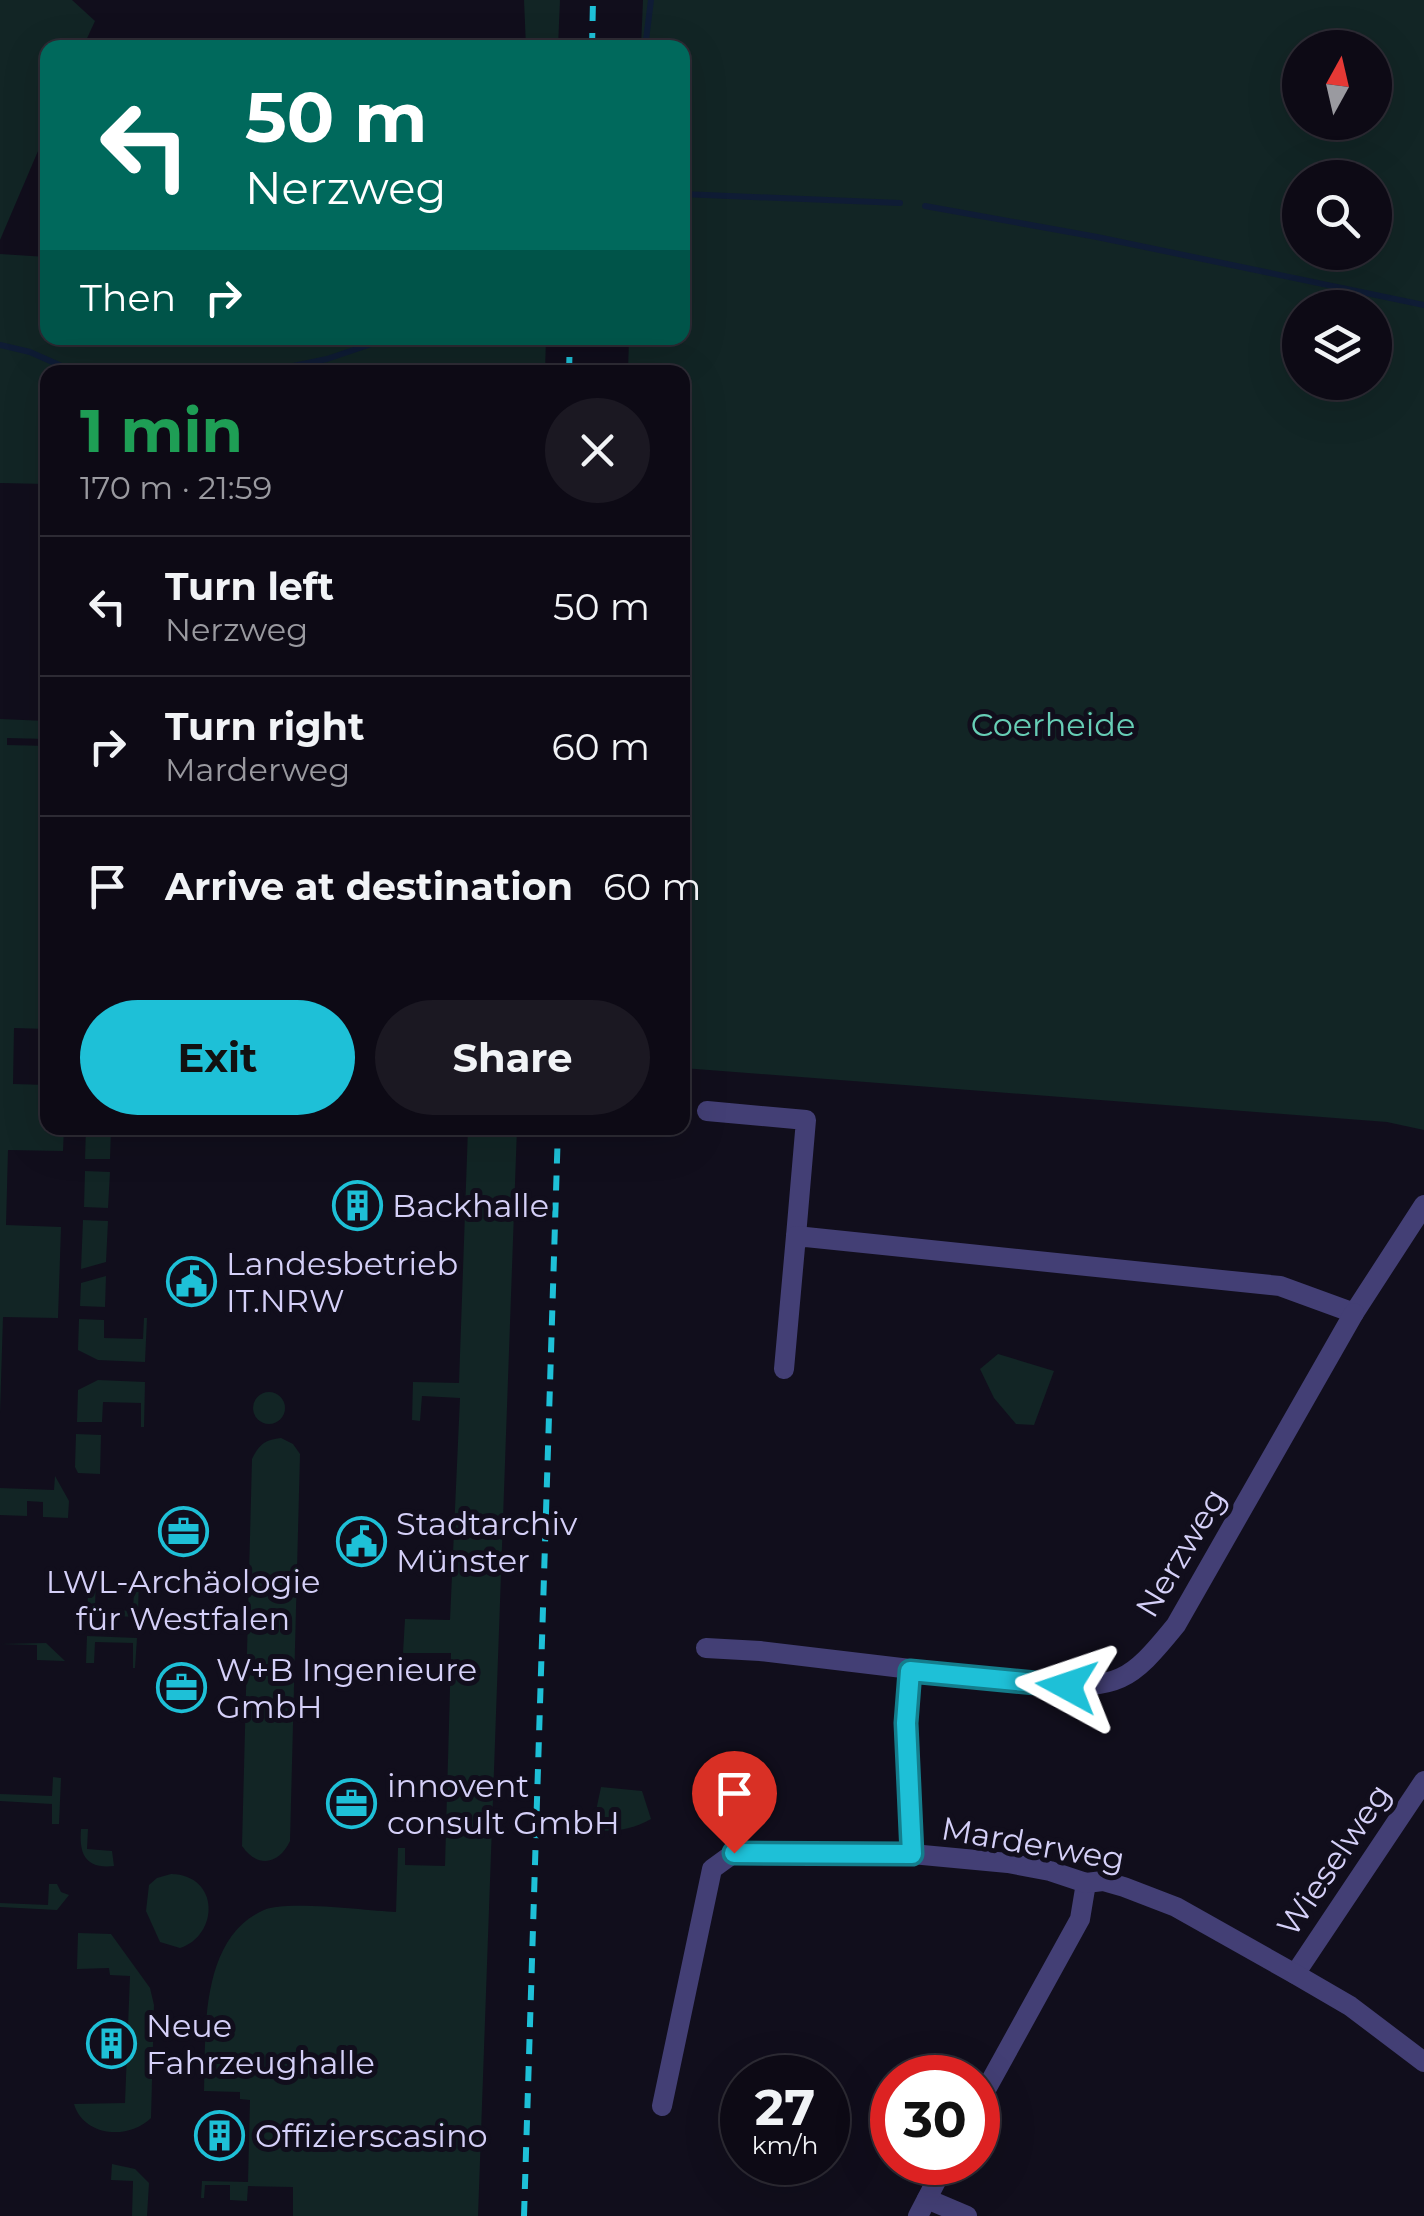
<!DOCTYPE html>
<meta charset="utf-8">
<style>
body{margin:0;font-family:Montserrat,sans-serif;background:#1b1822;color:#f1f3f6;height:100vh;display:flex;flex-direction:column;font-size:38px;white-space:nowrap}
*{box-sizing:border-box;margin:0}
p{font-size:32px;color:#9a9aa0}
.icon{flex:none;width:55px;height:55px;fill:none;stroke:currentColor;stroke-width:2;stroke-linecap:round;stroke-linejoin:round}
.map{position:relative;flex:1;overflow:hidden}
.side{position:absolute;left:40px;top:365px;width:650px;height:770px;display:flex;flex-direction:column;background:#0d0a15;border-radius:20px;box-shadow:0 10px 40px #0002,0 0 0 2px #2d2b34}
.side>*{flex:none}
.guide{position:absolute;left:40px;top:40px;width:650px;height:305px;border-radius:20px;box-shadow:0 10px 40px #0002,0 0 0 2px #2d2b34;background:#00695c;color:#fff;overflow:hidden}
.needle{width:65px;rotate:8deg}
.controls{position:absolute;left:1282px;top:30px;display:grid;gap:20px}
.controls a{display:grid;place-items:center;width:110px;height:110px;border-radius:50%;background:#0d0a15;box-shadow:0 10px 40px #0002,0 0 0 2px #2d2b34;font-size:50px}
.speed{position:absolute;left:720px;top:2055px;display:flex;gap:20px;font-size:50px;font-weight:700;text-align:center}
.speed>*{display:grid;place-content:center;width:130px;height:130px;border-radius:50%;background:#0d0a15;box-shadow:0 10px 40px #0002,0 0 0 2px #2d2b34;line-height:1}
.speed small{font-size:25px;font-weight:400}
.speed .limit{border:15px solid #d22;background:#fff;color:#111}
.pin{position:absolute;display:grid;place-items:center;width:85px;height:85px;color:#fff;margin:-102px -42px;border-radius:50% 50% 50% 0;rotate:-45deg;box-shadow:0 0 10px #0007}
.pin .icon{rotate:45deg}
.me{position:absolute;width:110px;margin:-55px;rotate:275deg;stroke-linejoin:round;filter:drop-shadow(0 0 8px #0008)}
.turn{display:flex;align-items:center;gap:35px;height:210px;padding:0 40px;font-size:45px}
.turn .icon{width:130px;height:130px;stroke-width:2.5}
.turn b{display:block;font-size:70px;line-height:85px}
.then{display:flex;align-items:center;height:95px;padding:0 40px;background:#0003;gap:20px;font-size:38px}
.round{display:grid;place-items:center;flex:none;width:105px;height:105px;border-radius:52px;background:#1b1822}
.summary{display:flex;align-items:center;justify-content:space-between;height:170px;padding:0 40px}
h1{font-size:60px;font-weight:700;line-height:75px;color:#1e9e55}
.action{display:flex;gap:20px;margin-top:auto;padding:20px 40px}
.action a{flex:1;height:115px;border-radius:60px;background:#1ec0d7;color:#111;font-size:40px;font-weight:700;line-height:115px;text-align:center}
.action a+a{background:#1b1822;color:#f1f3f6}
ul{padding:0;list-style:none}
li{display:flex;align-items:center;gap:30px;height:140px;padding:0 40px;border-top:2px solid #2d2b34}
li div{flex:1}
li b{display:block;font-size:38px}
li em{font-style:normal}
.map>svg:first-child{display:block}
.green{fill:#122525;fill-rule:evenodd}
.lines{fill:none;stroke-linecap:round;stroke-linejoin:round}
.stream{stroke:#0f1c35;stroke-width:6}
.minor{stroke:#433f75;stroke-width:20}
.rail{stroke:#1ec0d7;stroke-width:6;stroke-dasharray:15 12;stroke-linecap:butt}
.route-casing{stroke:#147d8c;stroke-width:25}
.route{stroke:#1ec0d7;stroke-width:18}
.labels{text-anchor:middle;stroke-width:10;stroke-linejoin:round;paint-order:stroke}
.park-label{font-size:32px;fill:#67ceb6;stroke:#110e1c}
.poi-label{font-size:32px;fill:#d5d0f8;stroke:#110e1c;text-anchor:start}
.street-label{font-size:32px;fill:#d5d0f8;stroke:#110e1c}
</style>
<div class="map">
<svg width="1424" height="2216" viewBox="0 0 1424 2216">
<rect width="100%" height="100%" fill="#110e1c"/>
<g class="green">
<path d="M0,0H72L95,21L83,47L48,48L47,130L0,240Z"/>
<path d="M524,0H560L558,47H526Z"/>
<path d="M643,0H1424V1130L1387,1122L683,1068L682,372H628L629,338H682V48L641,47ZM1300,48H1375V122H1300ZM1300,178H1375V252H1300ZM1300,308H1375V382H1300Z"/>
<path d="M0,254L47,257L48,338H546L545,372H48L47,484L0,483Z"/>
<path d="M0,719L47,721V739L7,738V745L48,746L47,1029L14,1028L13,1084L47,1085L48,1128H64L63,1151L8,1150L6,1225L61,1227L58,1318L3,1317L0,1413Z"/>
<path d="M86,1128H111L110,1159H85Z"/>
<path d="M468,1128H517L478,2216H293V2187L248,2186L247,2201L230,2200V2185H205L204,2198H201L202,2181L248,2182L250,2100L240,2099V2092L204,2091C206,2033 199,1939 264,1910C288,1900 367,1911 396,1912L398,1848H405V1865L445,1866L451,1653H403L405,1619L450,1620L460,1398L422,1396L420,1421L412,1420L413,1382L459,1383Z"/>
<path d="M85,1171L110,1172L108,1208L84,1207Z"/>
<path d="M83,1220L108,1221L106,1262L81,1269Z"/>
<path d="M106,1276L105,1307L80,1306L81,1283Z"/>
<path d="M144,1318H147L145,1362L98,1360L78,1350L79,1319L104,1320V1338L143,1339Z"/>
<path d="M998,1354L1054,1371L1034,1425L1016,1424L994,1398L980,1369Z"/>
<path d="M98,1380L145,1382L144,1427H141V1403L103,1402L102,1422H77L78,1390Z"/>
<circle cx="269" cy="1408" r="16"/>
<path d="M76,1434L101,1435L100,1474L78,1473L75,1467Z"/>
<path d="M281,1438L293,1444L300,1454L290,1841C279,1865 257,1868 242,1846L252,1459C259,1444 265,1440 281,1438Z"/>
<path d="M55,1476L69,1501L68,1518L43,1517V1502L27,1501V1516L0,1515V1488L54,1490Z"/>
<path d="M135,1570H139L138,1617L87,1615L89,1572H96L95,1609L133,1611Z"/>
<path d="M87,1636L137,1638L135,1668H133V1643L95,1642L94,1663H86Z"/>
<path d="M46,1643L65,1661L37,1660V1645L0,1644Z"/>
<path d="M53,1777L61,1778L59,1824H52V1804L0,1801V1794L52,1796Z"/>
<path d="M601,1787L642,1791L651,1819C631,1830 615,1832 592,1830Z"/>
<path d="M81,1829H88L87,1849L112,1851L114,1866C85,1869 79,1854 81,1829Z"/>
<path d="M171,1874C220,1875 219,1935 180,1948L160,1942L146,1911L149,1885L157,1878Z"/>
<path d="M49,1884H57L61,1892L69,1895L57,1910L0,1907V1903L48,1905Z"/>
<path d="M78,1933L111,1934L150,1988L154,2005L151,2118C129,2140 84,2137 74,2104L125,2103L130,1976L110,1975L109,1968L77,1969Z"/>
<path d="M112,2164L135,2169L149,2183L147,2216H132L133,2181L111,2180Z"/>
</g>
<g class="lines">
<g class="stream">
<path d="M645,48L651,0"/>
<path d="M682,194L900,203"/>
<path d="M925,206L1097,237L1424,305"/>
<path d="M407,338H431"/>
<path d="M0,345L30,352L75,372"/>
<path d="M264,372L327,359L389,338"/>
</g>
<g class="minor">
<path d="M707,1111L806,1120L796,1236"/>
<path d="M784,1369L796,1236L1280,1286L1354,1313L1424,1205"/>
<path d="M706,1648L760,1651L1044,1685C1119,1688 1129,1683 1176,1625L1354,1313"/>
<path d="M910,1671L906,1723L912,1854"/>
<path d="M1295,1974L1424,1781"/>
<path d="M978,2104L1080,1919L1086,1883"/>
<path d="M662,2106L712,1869L734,1853L912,1854L1008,1863L1050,1871L1086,1883L1103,1881L1124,1887L1176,1907L1295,1974L1350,2006L1424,2062"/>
<path d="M927,2199L967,2216"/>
<path d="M918,2216L946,2162"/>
</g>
<g class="rail">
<path d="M592,48L593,0"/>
<path d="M569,372L570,338"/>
<path d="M524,2216L558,1128"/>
</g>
</g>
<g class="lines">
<defs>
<path id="route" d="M734,1853L912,1854L906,1723L910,1671L1067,1686"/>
</defs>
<use href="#route" class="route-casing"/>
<use href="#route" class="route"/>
</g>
<defs>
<symbol id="building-ring" viewBox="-11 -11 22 22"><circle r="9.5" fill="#110e1c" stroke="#1ec0d7" stroke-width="1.5"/><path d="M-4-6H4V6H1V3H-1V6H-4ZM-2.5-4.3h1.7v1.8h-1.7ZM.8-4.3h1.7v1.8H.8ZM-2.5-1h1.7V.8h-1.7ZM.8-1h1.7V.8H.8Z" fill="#1ec0d7"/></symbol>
<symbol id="civic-ring" viewBox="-11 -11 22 22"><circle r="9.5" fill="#110e1c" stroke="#1ec0d7" stroke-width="1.5"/><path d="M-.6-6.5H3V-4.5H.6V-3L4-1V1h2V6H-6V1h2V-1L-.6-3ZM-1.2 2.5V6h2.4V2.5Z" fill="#1ec0d7"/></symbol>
<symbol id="office-ring" viewBox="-11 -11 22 22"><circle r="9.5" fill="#110e1c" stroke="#1ec0d7" stroke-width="1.5"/><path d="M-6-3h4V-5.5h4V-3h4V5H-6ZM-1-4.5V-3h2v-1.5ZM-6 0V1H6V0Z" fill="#1ec0d7"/></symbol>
</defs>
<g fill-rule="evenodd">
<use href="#building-ring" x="330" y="1178" width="55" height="55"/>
<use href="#civic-ring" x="164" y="1254" width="55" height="55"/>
<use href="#office-ring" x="156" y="1504" width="55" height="55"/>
<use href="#civic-ring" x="334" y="1514" width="55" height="55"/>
<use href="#office-ring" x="154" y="1660" width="55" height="55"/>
<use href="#office-ring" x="324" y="1776" width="55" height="55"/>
<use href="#building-ring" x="84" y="2016" width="55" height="55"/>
<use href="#building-ring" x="192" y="2108" width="55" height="55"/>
</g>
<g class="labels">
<g class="park-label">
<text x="1053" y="736">Coerheide</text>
</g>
<g class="poi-label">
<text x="392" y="1217">Backhalle</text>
<text x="226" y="1275">Landesbetrieb<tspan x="226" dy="37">IT.NRW</tspan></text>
<text x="396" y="1535">Stadtarchiv<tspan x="396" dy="37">Münster</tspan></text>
<text x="183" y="1593" text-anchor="middle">LWL-Archäologie<tspan x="183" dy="37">für Westfalen</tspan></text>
<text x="216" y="1681">W+B Ingenieure<tspan x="216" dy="37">GmbH</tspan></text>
<text x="387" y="1797">innovent<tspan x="387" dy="37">consult GmbH</tspan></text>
<text x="146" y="2037">Neue<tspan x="146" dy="37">Fahrzeughalle</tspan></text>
<text x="255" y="2147">Offizierscasino</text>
</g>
<g class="street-label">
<text transform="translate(1181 1553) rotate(-59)" y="11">Nerzweg</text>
<text transform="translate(1033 1844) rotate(10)" y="11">Marderweg</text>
<text transform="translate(1334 1860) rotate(-56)" y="11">Wieselweg</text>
</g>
</g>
</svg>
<div class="controls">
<a><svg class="needle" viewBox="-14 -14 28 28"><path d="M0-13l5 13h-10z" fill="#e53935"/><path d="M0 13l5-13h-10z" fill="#9a9aa0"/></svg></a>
<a><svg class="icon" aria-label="search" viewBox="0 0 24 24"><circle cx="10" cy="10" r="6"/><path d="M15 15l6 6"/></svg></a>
<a><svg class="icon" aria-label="layers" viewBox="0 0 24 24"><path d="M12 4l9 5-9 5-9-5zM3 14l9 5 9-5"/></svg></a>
</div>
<div class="speed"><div>27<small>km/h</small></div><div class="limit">30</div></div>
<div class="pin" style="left:734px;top:1853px;background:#d93025"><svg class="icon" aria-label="arrive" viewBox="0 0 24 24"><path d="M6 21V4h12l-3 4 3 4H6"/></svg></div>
<svg class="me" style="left:1067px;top:1686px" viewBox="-20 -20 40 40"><path d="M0-17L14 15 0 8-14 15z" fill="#1ec0d7" stroke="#fff" stroke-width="4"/></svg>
<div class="guide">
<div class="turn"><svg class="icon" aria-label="left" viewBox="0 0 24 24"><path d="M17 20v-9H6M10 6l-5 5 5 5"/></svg><div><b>50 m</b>Nerzweg</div></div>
<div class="then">Then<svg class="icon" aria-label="right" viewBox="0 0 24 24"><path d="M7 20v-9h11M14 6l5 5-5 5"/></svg></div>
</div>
<section class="side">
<div class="summary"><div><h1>1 min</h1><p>170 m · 21:59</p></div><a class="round"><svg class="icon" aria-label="close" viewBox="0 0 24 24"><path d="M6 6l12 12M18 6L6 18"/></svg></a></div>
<ul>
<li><svg class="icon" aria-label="left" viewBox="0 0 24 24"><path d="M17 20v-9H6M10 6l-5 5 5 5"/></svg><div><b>Turn left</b><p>Nerzweg</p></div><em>50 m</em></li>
<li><svg class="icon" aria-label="right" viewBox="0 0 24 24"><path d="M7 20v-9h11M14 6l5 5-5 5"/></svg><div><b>Turn right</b><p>Marderweg</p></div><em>60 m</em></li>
<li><svg class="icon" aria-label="arrive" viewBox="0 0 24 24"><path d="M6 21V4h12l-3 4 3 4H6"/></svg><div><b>Arrive at destination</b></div><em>60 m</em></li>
</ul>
<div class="action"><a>Exit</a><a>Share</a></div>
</section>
</div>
